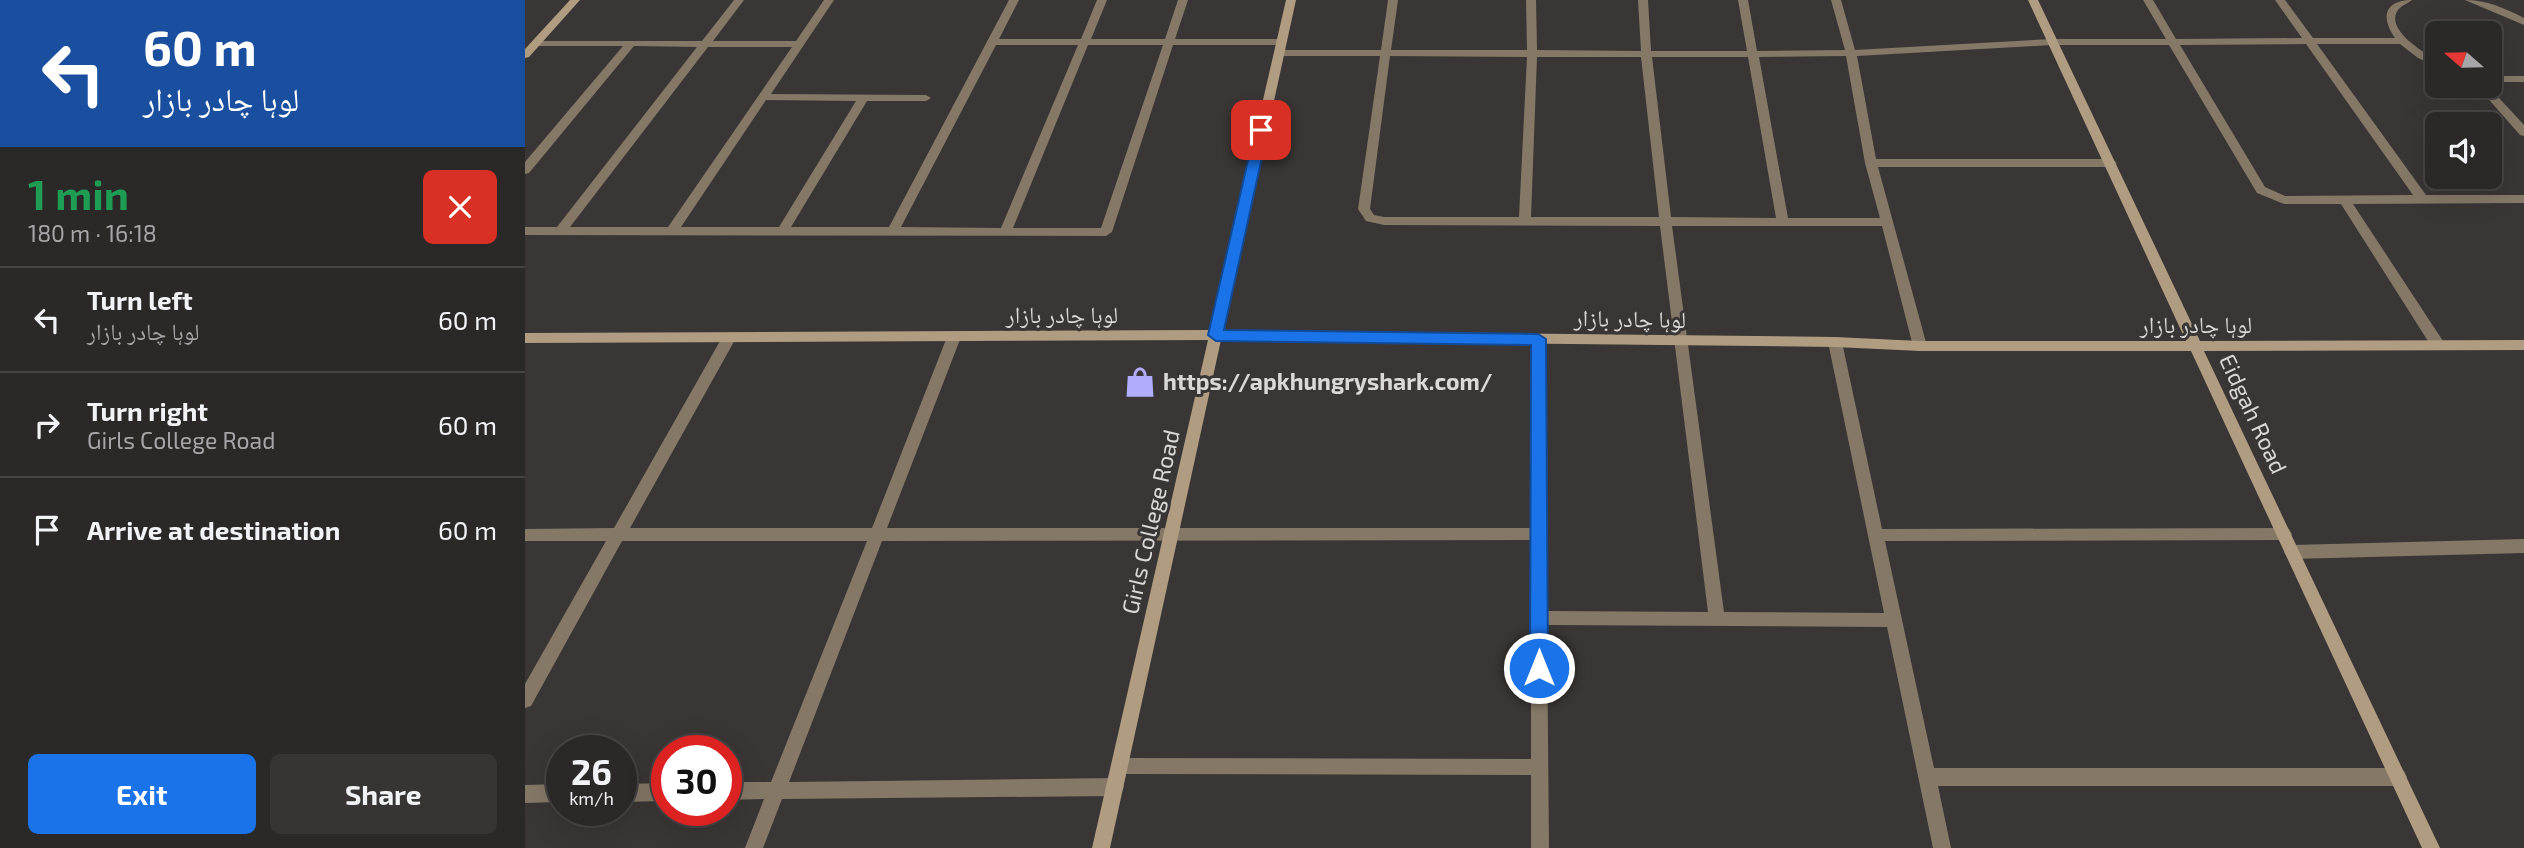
<!DOCTYPE html>
<meta charset="utf-8">
<style>
body{margin:0;font-family:"Exo 2","Noto Naskh Arabic",sans-serif;background:#373434;color:#f1f3f6;height:100vh;display:flex;flex-direction:column;font-size:26px;white-space:nowrap}
*{box-sizing:border-box;margin:0}
p{font-size:23px;color:#a6a6a8}
.icon{flex:none;width:38px;height:38px;fill:none;stroke:currentColor;stroke-width:2;stroke-linecap:round;stroke-linejoin:round}
.map{position:relative;flex:1;overflow:hidden}
.panel{display:flex;flex-direction:column;background:#2b2828;width:525px}
.panel>*{flex:none}
.banner{background:#1a4fa0;color:#fff;overflow:hidden}
.needle{width:46px;rotate:290deg}
.fabs{position:absolute;left:1900px;top:21px;display:grid;gap:14px}
.fabs a{display:grid;place-items:center;width:77px;height:77px;border-radius:10px;background:#2b2828;box-shadow:0 7px 28px #0002,0 0 0 2px #474445;font-size:35px}
.speed{position:absolute;left:21px;top:735px;display:flex;gap:14px;font-size:35px;font-weight:700;text-align:center}
.speed>*{display:grid;place-content:center;width:91px;height:91px;border-radius:50%;background:#2b2828;box-shadow:0 7px 28px #0002,0 0 0 2px #474445;line-height:1}
.speed small{font-size:18px;font-weight:400}
.speed .limit{border:10px solid #d22;background:#fff;color:#111}
.pin{position:absolute;display:grid;place-items:center;width:60px;height:60px;color:#fff;margin:-30px;border-radius:14px;box-shadow:0 4px 10px #0006}
.me{position:absolute;width:77px;margin:-38px;rotate:0deg;stroke-linejoin:round;filter:drop-shadow(0 0 5px #0008)}
.turn{display:flex;align-items:center;gap:24px;height:147px;padding:0 28px;font-size:32px}
.turn .icon{width:91px;height:91px;stroke-width:2.5}
.turn b{display:block;font-size:49px;line-height:60px}
.round{display:grid;place-items:center;flex:none;width:74px;height:74px;border-radius:10px;background:#373434}
.headline{display:flex;align-items:center;justify-content:space-between;height:119px;padding:0 28px}
h1{font-size:42px;font-weight:700;line-height:52px;color:#1e9e55}
.action{display:flex;gap:14px;margin-top:auto;padding:14px 28px}
.action a{flex:1;height:80px;border-radius:10px;background:#1a73e8;color:#fff;font-size:28px;font-weight:700;line-height:80px;text-align:center}
.action a+a{background:#373434;color:#f1f3f6}
ul{padding:0;list-style:none}
li{display:flex;align-items:center;gap:21px;height:105px;padding:0 28px;border-top:2px solid #474445}
li div{flex:1}
li b{display:block;font-size:26px}
li em{font-style:normal}
main{display:flex;flex:1;min-height:0}
.map>svg:first-child{display:block}
.lines{fill:none;stroke-linecap:round;stroke-linejoin:round}
.street{fill:#857867;fill-rule:evenodd}
.secondary{fill:#b09c81;fill-rule:evenodd}
.route{fill:#1a73e8;stroke:#114b97;stroke-width:2}
.labels{text-anchor:middle;stroke-width:6;stroke-linejoin:round;paint-order:stroke}
.street-label{font-size:23px;fill:#dad9d8;stroke:#393635}
.poi-label{font-size:23px;font-weight:bold;fill:#dad9d8;stroke:#393635;text-anchor:start}
</style>
<main>
<section class="panel">
<div class="banner">
<div class="turn"><svg class="icon" aria-label="left" viewBox="0 0 24 24"><path d="M17 20v-9H6M10 6l-5 5 5 5"/></svg><div><b>60 m</b>لوہا چادر بازار</div></div>
</div>
<div class="headline"><div><h1>1 min</h1><p>180 m · 16:18</p></div><a class="round" style="background:#d93025;color:#fff"><svg class="icon" aria-label="close" viewBox="0 0 24 24"><path d="M6 6l12 12M18 6L6 18"/></svg></a></div>
<ul>
<li><svg class="icon" aria-label="left" viewBox="0 0 24 24"><path d="M17 20v-9H6M10 6l-5 5 5 5"/></svg><div><b>Turn left</b><p>لوہا چادر بازار</p></div><em>60 m</em></li>
<li><svg class="icon" aria-label="right" viewBox="0 0 24 24"><path d="M7 20v-9h11M14 6l5 5-5 5"/></svg><div><b>Turn right</b><p>Girls College Road</p></div><em>60 m</em></li>
<li><svg class="icon" aria-label="arrive" viewBox="0 0 24 24"><path d="M6 21V4h12l-3 4 3 4H6"/></svg><div><b>Arrive at destination</b></div><em>60 m</em></li>
</ul>
<div class="action"><a>Exit</a><a>Share</a></div>
</section>
<div class="map">
<svg width="1999" height="848" viewBox="0 0 1999 848">
<rect width="100%" height="100%" fill="#393635"/>
<g class="lines">
<g class="street">
<path d="M209,0H219L188,41H271L299,0H309L246,94L401,95L406,98L401,101H342L266,227H364L484,0H494L474,39H556L572,0H582L566,39H640L653,0H663L650,39H756L761,42L756,45H648L587,232L581,236L0,235V227H32L172,47L109,46L4,173L0,174V162L98,46H11L7,45V41H177ZM471,45H553L476,228L376,227ZM563,45H638L576,228H488ZM183,47H267L143,227H45ZM241,100L331,101L254,227H156Z"/>
<path d="M863,0H873L866,50H1002L1001,0H1011L1012,50L1116,51L1113,0H1123L1126,51H1222L1213,0H1223L1232,51L1320,50L1306,0H1316L1330,50L1527,39H1641L1618,0H1628L1651,39L1777,38L1750,0H1760L1788,38H1870C1855,17 1860,0 1887,0C1883,3 1876,6 1873,10C1859,29 1900,54 1913,60V67L1893,58L1875,44H1792L1901,195H1999V203L1828,204L1918,341L1920,345L1918,349H1908L1816,204H1759L1732,193L1644,45H1527L1332,56L1351,159H1586L1592,163L1586,167H1353L1402,346L1400,350L1395,351L1388,346L1357,226H1147L1199,612L1359,613L1303,342L1310,337L1317,342L1357,529L1759,528L1764,529L1767,534L1764,539L1759,540L1360,541L1409,768H1873L1879,771L1882,777L1879,783L1873,786H1413L1426,848H1408L1362,627L1022,625L1024,848H1006V775L595,774L589,772L586,766L589,760L595,758L1006,759V540L357,541L264,782L590,778L596,781L599,787L596,793L590,796L257,799L238,848H220L239,799L201,800V782H246L342,541H97L6,706L0,708V684L81,541H0V529L89,528L199,334L204,333L211,338L105,528H347L422,337L429,332L436,337L362,528H1006V339L1013,334L1020,339L1022,611L1183,612L1135,226L859,225L841,221L833,209L855,56H754L749,53L754,50H856ZM1781,44L1888,195L1760,196L1740,187L1655,45ZM865,56L1002,57L994,217H859L849,215L845,209ZM1321,56L1340,163L1355,218H1263L1234,57ZM1012,57H1116L1134,217H1006ZM1127,57H1223L1251,218L1146,217Z"/>
<path d="M1940,0C1962,0 1979,8 1999,18V25Z"/>
<rect x="1965" y="76" width="34" height="6"/>
<path d="M1952,86H1963L1999,125V136L1995,135Z"/>
<path d="M1999,539V553L1767,559L1762,557L1759,552L1762,547L1767,545Z"/>
<path d="M142,783V801L96,802V784Z"/>
<path d="M37,784V802L0,803V785Z"/>
</g>
<g class="secondary">
<path d="M45,0H55L4,57L0,58V49Z"/>
<path d="M761,0H771L699,330L1310,337L1395,341H1661L1503,0H1513L1675,341L1999,340V350L1679,351L1915,848H1897L1666,351H1395L1310,347L696,340L585,848H567L683,340L0,343V333L685,330Z"/>
</g>
</g>
<path class="route" d="M736,126L743,130L699,330L1013,334L1021,339L1023,668L1021,674L1014,676L1007,674L1005,668L1006,345L691,341L683,335L730,130Z"/>
<defs>
<symbol id="shop-bare" viewBox="-9 -9 18 18"><path d="M-5-2.5h2.3a2.7 3.5 0 0 1 5.4 0H5L5.5 6h-11ZM-1.5-2.5h3a1.5 2.3 0 0 0-3 0Z" fill="#b1adfa" stroke="#393635" stroke-width="2.5" paint-order="stroke"/></symbol>
</defs>
<g fill-rule="evenodd">
<use href="#shop-bare" x="593" y="360" width="44" height="44"/>
</g>
<g class="labels">
<g class="street-label">
<text x="537" y="323">لوہا چادر بازار</text>
<text transform="translate(1105 319) rotate(1)" y="8">لوہا چادر بازار</text>
<text x="1671" y="333">لوہا چادر بازار</text>
<text transform="translate(1728 414) rotate(65)" y="8">Eidgah Road</text>
<text transform="translate(626 522) rotate(-77)" y="8">Girls College Road</text>
</g>
<g class="poi-label">
<text x="638" y="390">https://apkhungryshark.com/</text>
</g>
</g>
</svg>
<div class="fabs">
<a><svg class="needle" viewBox="-14 -14 28 28"><path d="M0-13l5 13h-10z" fill="#e53935"/><path d="M0 13l5-13h-10z" fill="#a6a6a8"/></svg></a>
<a><svg class="icon" aria-label="sound" viewBox="0 0 24 24"><path d="M4 9h4l5-4v14l-5-4H4zM17 9q2 3 0 6"/></svg></a>
</div>
<div class="speed"><div>26<small>km/h</small></div><div class="limit">30</div></div>
<div class="pin" style="left:736px;top:130px;background:#d93025"><svg class="icon" aria-label="arrive" viewBox="0 0 24 24"><path d="M6 21V4h12l-3 4 3 4H6"/></svg></div>
<svg class="me" style="left:1014px;top:668px" viewBox="-20 -20 40 40"><circle r="17" fill="#1a73e8" stroke="#fff" stroke-width="3"/><path d="M0-11L8 9 0 5-8 9z" fill="#fff"/></svg>
</div>
</main>
